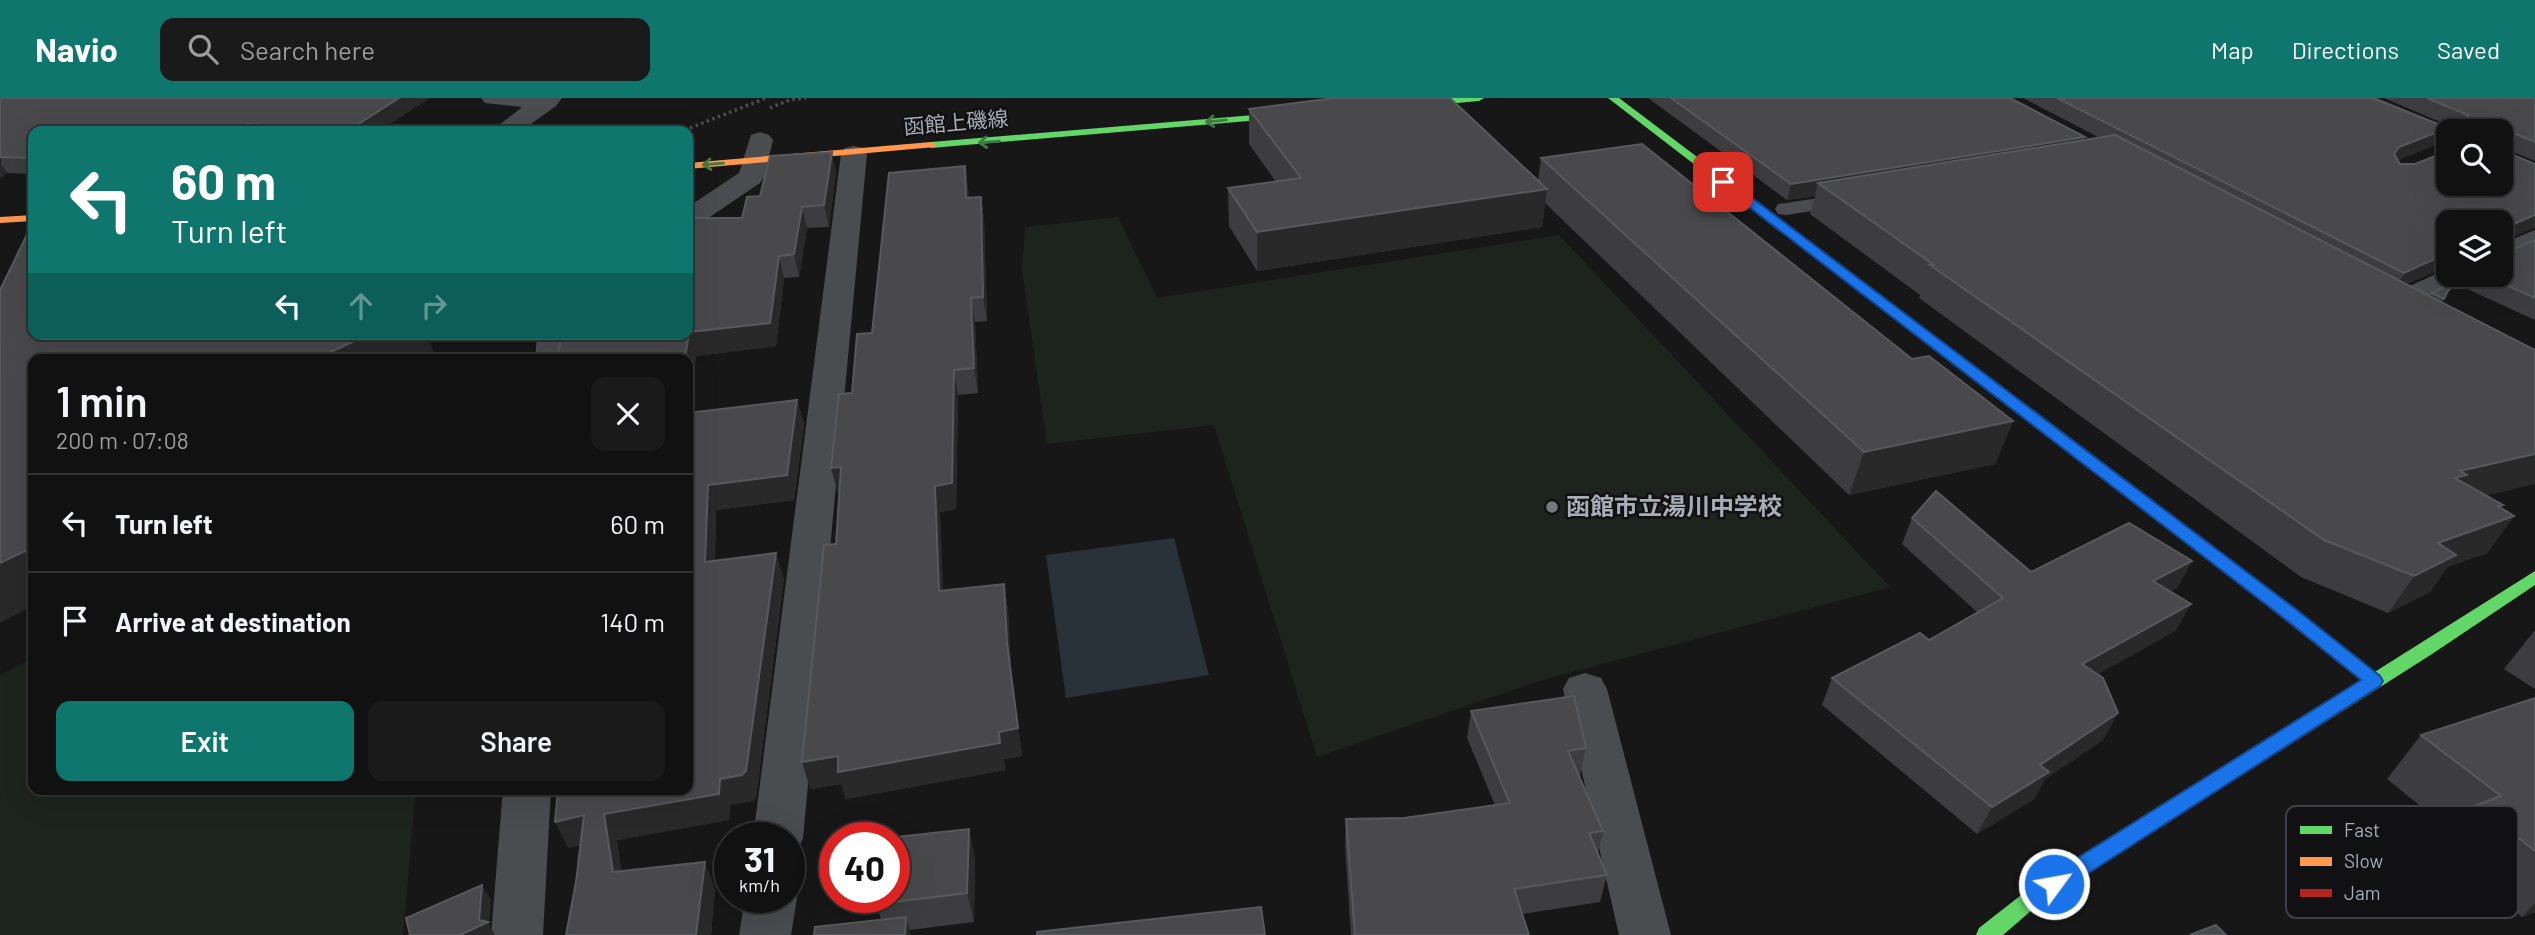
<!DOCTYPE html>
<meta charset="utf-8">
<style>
body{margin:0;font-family:Barlow,"Noto Sans JP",sans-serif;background:#1a1a1a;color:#f1f3f6;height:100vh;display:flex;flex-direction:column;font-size:26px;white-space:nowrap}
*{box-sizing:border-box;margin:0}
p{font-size:23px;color:#9c9d9f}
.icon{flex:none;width:38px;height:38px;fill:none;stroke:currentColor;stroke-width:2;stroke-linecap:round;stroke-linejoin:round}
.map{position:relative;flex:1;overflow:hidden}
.details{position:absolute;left:28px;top:256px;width:665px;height:441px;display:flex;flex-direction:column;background:#111;border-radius:14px;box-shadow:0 7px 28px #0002,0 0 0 2px #303131}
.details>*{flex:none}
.guide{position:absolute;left:28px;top:28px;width:665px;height:214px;border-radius:14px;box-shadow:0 7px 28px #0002,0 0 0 2px #303131;background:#0f766e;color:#fff;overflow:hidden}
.controls{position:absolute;left:2436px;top:21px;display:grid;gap:14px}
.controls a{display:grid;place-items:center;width:77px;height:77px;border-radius:14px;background:#111;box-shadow:0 7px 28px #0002,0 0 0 2px #303131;font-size:35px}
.speed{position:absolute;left:714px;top:724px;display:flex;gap:14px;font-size:35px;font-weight:700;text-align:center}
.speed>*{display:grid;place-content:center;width:91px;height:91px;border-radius:50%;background:#111;box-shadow:0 7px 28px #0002,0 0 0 2px #303131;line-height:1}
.speed small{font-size:18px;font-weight:400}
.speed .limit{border:10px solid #d22;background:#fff;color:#111}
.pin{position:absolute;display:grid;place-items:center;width:60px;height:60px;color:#fff;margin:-30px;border-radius:14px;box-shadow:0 4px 10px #0006}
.me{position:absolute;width:77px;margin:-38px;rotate:58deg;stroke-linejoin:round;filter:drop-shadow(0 0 5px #0008)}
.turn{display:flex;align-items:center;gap:24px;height:147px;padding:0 28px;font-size:32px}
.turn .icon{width:91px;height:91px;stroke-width:2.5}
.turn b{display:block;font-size:49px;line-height:60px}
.lanes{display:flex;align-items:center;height:66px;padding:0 28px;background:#0003;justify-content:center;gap:35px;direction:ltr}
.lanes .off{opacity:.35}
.round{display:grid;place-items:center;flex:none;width:74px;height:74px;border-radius:14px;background:#1a1a1a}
.head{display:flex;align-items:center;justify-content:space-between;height:119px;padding:0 28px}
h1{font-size:42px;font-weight:600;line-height:52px}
.action{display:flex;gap:14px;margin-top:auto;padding:14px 28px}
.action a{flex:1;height:80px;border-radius:14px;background:#0f766e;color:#fff;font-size:28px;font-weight:600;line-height:80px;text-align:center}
.action a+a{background:#1a1a1a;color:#f1f3f6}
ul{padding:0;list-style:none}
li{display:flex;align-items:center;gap:21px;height:98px;padding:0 28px;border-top:2px solid #303131}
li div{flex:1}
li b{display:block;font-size:26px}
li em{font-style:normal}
header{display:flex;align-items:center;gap:42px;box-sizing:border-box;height:98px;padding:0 35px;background:#0f766e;color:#fff}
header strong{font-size:33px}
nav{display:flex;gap:38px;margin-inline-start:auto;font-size:24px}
.search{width:490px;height:63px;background:#1a1a1a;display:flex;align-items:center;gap:18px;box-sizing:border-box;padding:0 24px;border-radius:14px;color:#9c9d9f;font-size:26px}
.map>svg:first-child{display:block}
.green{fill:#1d241e}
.water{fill:#2a3239}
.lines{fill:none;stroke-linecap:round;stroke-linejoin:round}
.path{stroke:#4d4e52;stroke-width:3.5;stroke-dasharray:2.5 3.5;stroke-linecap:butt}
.lane{fill:#4b4c50;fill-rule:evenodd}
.street{fill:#4b4c50;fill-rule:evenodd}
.fast{fill:#63d668;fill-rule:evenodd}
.slow{fill:#ff974d;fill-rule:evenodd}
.jam{fill:#b3261e;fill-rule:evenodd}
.wall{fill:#3d3d3f}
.shaded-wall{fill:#29292a}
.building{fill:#49494c;stroke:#58595d;stroke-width:2}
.oneway{stroke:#3e7d42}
.route{fill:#1a73e8;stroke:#114b97;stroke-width:2}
.poi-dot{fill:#757880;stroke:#111113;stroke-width:2.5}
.labels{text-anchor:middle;stroke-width:5;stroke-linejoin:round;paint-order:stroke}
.far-street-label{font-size:21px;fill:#a8adb8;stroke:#111113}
.poi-label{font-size:24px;font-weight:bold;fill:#a8adb8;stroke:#111113;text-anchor:start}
.key{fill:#111113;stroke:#3e4045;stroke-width:2}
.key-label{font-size:19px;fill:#a8adb8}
</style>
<header>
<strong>Navio</strong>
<div class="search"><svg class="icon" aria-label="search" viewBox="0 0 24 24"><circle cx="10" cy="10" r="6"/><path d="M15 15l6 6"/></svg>Search here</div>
<nav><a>Map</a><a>Directions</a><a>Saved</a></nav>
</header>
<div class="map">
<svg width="2535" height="837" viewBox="0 0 2535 837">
<rect width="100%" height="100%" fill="#171717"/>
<g class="green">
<path d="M1118,119L1157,200L1559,137L1890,489L1539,583L1317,659L1214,327L1047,346L1022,172L1025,129Z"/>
<path d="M33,560V691H416L403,837H0V577Z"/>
</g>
<path class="water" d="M1174,440L1209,577L1066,600L1046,457Z"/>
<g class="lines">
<g class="path">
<path d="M770,10L789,2L806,0"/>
<path d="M690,30L766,0"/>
</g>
<path class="lane" d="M1851,95L1859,96L1862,101L1859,106L1786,117L1778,116L1775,111L1778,106L1786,105Z"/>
<g class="street">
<path d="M481,0H562L556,8L521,33H492L522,9L485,5Z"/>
<path d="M2344,0H2377L2457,33H2448V46L2439,43L2348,5Z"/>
<path d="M760,34L769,37L773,42L764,79L760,85L698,127L688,129V109L739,75L751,37Z"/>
<path d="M854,48L863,50L867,56L803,740L796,754L789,756V740H753L841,56L845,50Z"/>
<path d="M2535,132V152L2501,166V146Z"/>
<path d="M2447,171L2448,177H2473L2469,183L2403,215L2392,217L2381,215L2376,208L2381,201Z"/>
<path d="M537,236H569V261H535Z"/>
<path d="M1585,575L1601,580L1607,591L1671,837H1619L1563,591L1569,580Z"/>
<path d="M503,691H551L543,837H491Z"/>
<path d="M789,785L797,800L791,837H739L745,800H789Z"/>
</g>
<g class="fast">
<path d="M1446,0H1484L1479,3L1401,10L1396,7L1401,4Z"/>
<path d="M1608,0H1619L2213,448L2215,452L2213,456H2201Z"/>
<path d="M1302,13L1307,16L1306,18L931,50L926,47L931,44Z"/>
<path d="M2535,473V487L2432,556L2039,806L2003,837H1976L1979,830L2025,794Z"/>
</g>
<g class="slow">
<path d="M931,44L936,47L935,49L688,71V65Z"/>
<path d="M33,117V123L0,125V119Z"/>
</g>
<path class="jam" d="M2207,447L2213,448L2380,578L2383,583L2380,588H2368L2201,456L2199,452L2201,448Z"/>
</g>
<g class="wall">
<path d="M0,0H430L378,33H33V76L7,75L1,80Z"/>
<path d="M1648,0H2010L2084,42L2100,40L2023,0H2372L2440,45L2398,62L2400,66H2415L2501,33H2452L2454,30L2384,0H2535V63L2508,52V55L2535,66V130H2534L2509,140V150L2512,152L2535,142V222L2463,189L2471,177H2501V124H2448V168L2407,186L2430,198L2432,195L2452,185L2442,204L2486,397L2501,410L2514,418L2487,455L2447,469L2430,494L2388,515L2301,479L1919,200L1920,197L1810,116L1815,98L1787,102Z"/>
<path d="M1249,11L1538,83L1541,60L1912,261L2013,323L1995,366L1849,397L1545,105L1542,129L1257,173L1229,128L1228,90L1276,84L1249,46Z"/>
<path d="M965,68L969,100L981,99L984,121L987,223L975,224L978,295L958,297L956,411L940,414L943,493L1004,486L1008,512L1011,572L1022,658L1004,661L1005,672L846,701L841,686L810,691L836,446L839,396H838L852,295L872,235Z"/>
<path d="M836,74L829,129L807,130L799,179L784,180L776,248L696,258L689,315L797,302L804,326L794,402L716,412L715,463L784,480L756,700L752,703L730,707L729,722L617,742L621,773L715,790L711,837H566L576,784L580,747L568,750L688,261L742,120L760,98Z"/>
<path d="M1912,420L2031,474L2192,463L2177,490L2170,494L2191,506L2175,533L2098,576L2118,615L2103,642L2045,681L2034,701L1977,736L1822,607L1832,580L1929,542L1977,514L1902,446Z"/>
<path d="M2535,532V591L2504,571Z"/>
<path d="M2535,600V814L2522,819L2440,751L2454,735L2387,681L2421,637Z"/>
<path d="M1471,613L1586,650L1580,677H1579L1603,733L1598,756L1607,777L1600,804L1522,816L1529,837H1351L1345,748L1346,721L1404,720L1495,707L1467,640Z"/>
<path d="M975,760L974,824L910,832L881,821L876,806Z"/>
</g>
<g class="shaded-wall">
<path d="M399,0H430L378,33H350L349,32Z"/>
<path d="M247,26L251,33H235Z"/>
<path d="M2448,30L2440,45L2391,65L2394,56L2399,49Z"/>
<path d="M2085,39L2079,54L1818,85L1815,98L1787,102L1791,86Z"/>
<path d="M832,54L836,74L829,129L824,107Z"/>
<path d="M0,64L7,75L1,80L0,79Z"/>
<path d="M965,68L968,90L970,122L966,100Z"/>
<path d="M1547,91L1542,129L1257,173V134Z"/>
<path d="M981,99L984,121L987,223L983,199Z"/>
<path d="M802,109L807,130L799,179L794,156Z"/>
<path d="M2535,117L2534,130L2501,144L2509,128Z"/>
<path d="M2448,155V165L2447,168L2394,192L2404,175Z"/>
<path d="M779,158L784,180L776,248L696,258L688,323V261H685L689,234Z"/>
<path d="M971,200L975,224L978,295L974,270Z"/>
<path d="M369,236H426L434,254L419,261H316Z"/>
<path d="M954,272L958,297L956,411L940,414L944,520L939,493L935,388Z"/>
<path d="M797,302L804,326L794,402L716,412L714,490L705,464L708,387Z"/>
<path d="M2013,323L1995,366L1849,397L1864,354Z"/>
<path d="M2535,356V386L2446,407L2430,416L2460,373Z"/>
<path d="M841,369L847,395L838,396L831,370Z"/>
<path d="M2503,407L2489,427L2514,418L2487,455L2447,469L2430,494L2388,515L2438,445L2498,408Z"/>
<path d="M33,449V508L0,525V465Z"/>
<path d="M776,455L784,480L756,700L752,703L730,707L729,722L617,742L625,800L613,774L604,716L720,681Z"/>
<path d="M2192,463L2177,490L2139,510L2153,483Z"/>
<path d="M1004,486L1008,512L1011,572L1022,658L1004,661L1005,672L846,701L841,686L810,691L802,664L1007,545Z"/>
<path d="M2191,506L2175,533L2068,593L2082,566Z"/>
<path d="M2118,615L2103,642L2045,681L2034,701L1977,736L1992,709L2040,667Z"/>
<path d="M584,717L597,743L568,750L555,724Z"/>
<path d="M969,731L975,760L974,824L967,795Z"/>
<path d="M705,764L715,790L711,837H696Z"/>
<path d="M482,787L491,802L489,827L495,837H460L479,822Z"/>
<path d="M2535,805V814L2522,819Z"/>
<path d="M906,819L911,837H905Z"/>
</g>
<g class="building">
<path d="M0,0H399L349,32L247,26L235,33H33V60L0,59Z"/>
<path d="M1335,0H1450L1547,91L1257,134L1228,90L1301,80L1249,11Z"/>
<path d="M1671,0H2010L2085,39L1791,86Z"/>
<path d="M2057,0H2372L2448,30L2399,49L2394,56L2400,66H2415L2448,53V86H2501V33H2459V21L2467,20L2468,17L2427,0H2535V44L2511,34L2507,37L2508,55L2535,66V117L2509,128V150L2512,152L2535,142V200L2484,177H2501V124H2448V155L2404,175Z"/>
<path d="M2115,37L2535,252V356L2460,373L2467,377L2455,380L2503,407L2498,408L2514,418L2438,445L2456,457L2414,478L2324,442L1930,167H1934L1818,85Z"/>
<path d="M1642,46L1912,261L1929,258L2013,323L1864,354L1541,60Z"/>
<path d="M832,54L824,107L802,109L794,156L779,158L770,225L689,234L685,261H557L562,236H688V120H742L747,99L760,98L770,58Z"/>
<path d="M965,68L966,100L981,99L983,199L971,200L974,270L954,272L952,385L935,388L939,493L1004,486L1007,545L1018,630L999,634L1000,645L838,674V658L802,664L824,447L836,446L841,369L831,370L839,296L852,295L857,236L872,235L889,75Z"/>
<path d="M33,124V236H179L192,243L207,236H369L316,261H33V449L0,465V192Z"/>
<path d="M2452,185L2444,201L2432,195Z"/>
<path d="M797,302L787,377L708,387L705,464L776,455L746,673L742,677L720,681L719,696L604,716L613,774L705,764L696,837H566L576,784L584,717L555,724L558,691H688V315Z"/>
<path d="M1936,393L2031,474L2129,425L2192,463L2153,483L2191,506L2082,566L2103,580L2118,615L2040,667L2049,674L1992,709L1832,580L1920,535L1929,542L2003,500L1912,420Z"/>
<path d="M1574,598L1586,650L1568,653L1603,733L1589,735L1607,777L1514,791L1529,837H1355L1346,721L1404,720L1510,705L1471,613Z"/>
<path d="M2535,600V753L2477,707L2501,698L2421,637Z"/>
<path d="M969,731L967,795L876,806L877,800H894V740H887Z"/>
<path d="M482,787L479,822L488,824L460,837H410L406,820Z"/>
<path d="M1261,809L1265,837H1037V834Z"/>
<path d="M906,819L905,837H814L815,829Z"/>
<path d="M2216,827L2226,837H2190Z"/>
</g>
<defs><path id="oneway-shaft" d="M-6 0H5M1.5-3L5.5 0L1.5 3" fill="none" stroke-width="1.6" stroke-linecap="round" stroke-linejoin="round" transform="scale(1.75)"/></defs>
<g class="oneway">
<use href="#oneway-shaft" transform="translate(1216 23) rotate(175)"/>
<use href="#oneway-shaft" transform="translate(989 44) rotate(175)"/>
<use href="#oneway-shaft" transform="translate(713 66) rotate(175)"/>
</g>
<path class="route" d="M1719,81H1727L2297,512L2380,578L2383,583L2380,588L2062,792L2054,794L2047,792L2044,786L2047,779L2361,582L2285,521L1719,86Z"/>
<circle class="poi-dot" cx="1552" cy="409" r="7"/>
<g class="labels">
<g class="far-street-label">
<text transform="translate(956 25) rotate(-5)" y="7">函館上磯線</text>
</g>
<g class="poi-label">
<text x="1566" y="417">函館市立湯川中学校</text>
</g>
</g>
<rect x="2286" y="708" width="232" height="112" rx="10" class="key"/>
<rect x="2300" y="728" width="32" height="8" fill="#63d668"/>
<rect x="2300" y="759" width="32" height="9" fill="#ff974d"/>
<rect x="2300" y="791" width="32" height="8" fill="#b3261e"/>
<g class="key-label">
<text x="2344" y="739">Fast</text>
<text x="2344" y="770">Slow</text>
<text x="2344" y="802">Jam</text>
</g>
</svg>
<div class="controls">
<a><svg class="icon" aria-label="search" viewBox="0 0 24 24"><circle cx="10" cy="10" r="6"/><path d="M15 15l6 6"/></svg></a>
<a><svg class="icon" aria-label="layers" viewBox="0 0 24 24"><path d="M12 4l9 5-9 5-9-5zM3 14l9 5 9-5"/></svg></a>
</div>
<div class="speed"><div>31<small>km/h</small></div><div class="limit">40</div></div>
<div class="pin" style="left:1723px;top:84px;background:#d93025"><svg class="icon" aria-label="arrive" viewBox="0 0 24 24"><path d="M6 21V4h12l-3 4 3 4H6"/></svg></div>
<svg class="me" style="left:2054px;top:786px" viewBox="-20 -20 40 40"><circle r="17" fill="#1a73e8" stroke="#fff" stroke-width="3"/><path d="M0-11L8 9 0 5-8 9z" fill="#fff"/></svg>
<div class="guide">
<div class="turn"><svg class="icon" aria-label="left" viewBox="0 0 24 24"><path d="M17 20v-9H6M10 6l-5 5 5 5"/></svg><div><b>60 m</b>Turn left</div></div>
<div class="lanes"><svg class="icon" aria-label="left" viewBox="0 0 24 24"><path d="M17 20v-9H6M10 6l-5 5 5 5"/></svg><svg class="icon off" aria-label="ahead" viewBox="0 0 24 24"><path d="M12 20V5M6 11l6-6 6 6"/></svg><svg class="icon off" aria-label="right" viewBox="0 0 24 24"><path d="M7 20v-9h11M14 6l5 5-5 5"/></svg></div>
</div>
<section class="details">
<div class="head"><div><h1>1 min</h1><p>200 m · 07:08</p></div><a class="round"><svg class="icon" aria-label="close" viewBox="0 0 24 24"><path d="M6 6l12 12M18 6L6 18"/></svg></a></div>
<ul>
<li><svg class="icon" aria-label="left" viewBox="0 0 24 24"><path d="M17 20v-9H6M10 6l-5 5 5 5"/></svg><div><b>Turn left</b></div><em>60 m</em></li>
<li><svg class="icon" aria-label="arrive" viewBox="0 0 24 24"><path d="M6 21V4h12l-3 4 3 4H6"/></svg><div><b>Arrive at destination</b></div><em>140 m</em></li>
</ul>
<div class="action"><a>Exit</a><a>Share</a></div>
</section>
</div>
